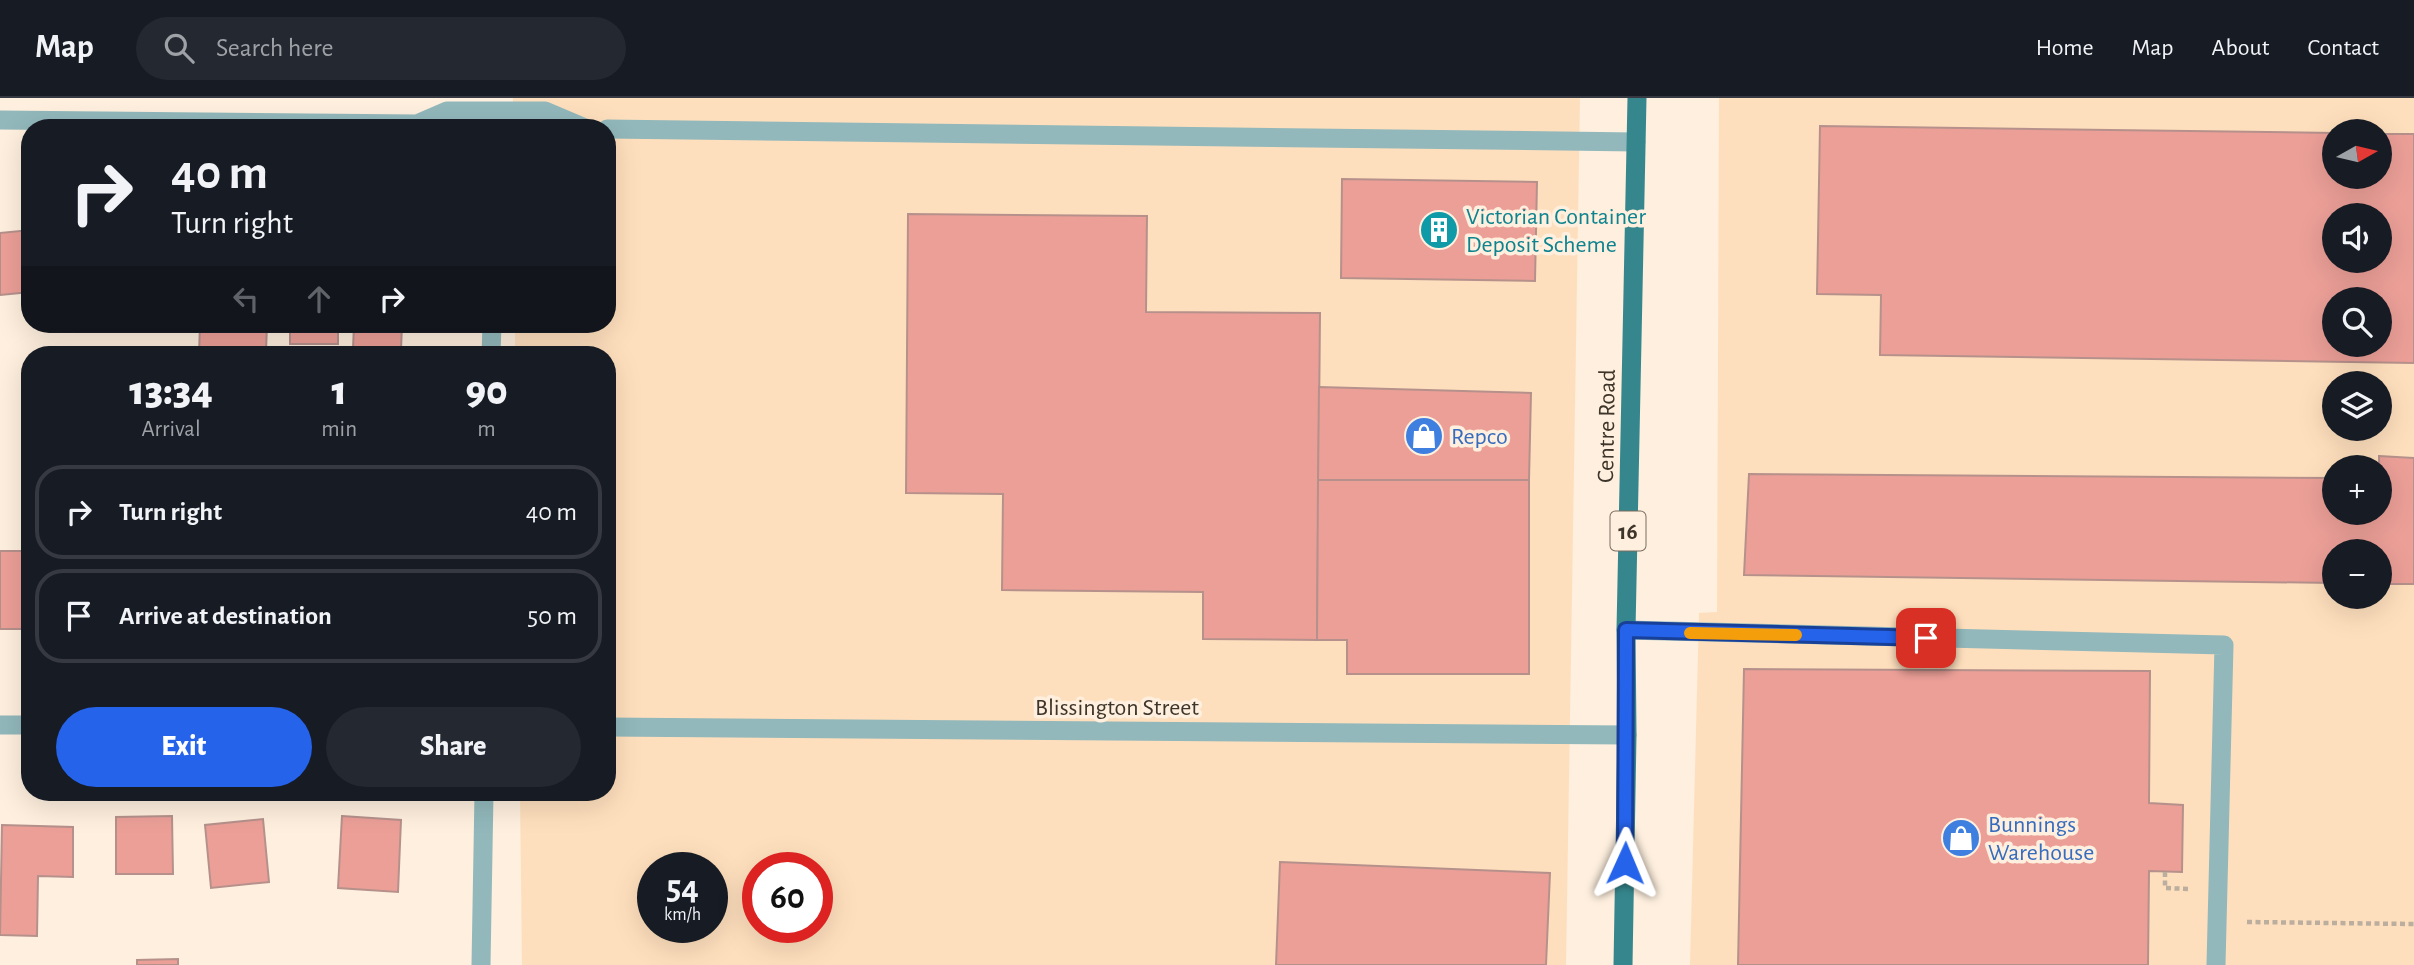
<!DOCTYPE html>
<meta charset="utf-8">
<style>
body{margin:0;font-family:"Alegreya Sans",sans-serif;background:#242831;color:#f1f3f6;height:100vh;display:flex;flex-direction:column;font-size:26px;white-space:nowrap}
*{box-sizing:border-box;margin:0}
p{font-size:23px;color:#9ea1a6}
.icon{flex:none;width:38px;height:38px;fill:none;stroke:currentColor;stroke-width:2;stroke-linecap:round;stroke-linejoin:round}
.map{position:relative;flex:1;overflow:hidden}
.details{position:absolute;left:21px;top:248px;width:595px;height:455px;display:flex;flex-direction:column;background:#171b24;border-radius:28px;box-shadow:0 7px 28px #0002}
.details>*{flex:none}
.banner{position:absolute;left:21px;top:21px;width:595px;height:214px;border-radius:28px;box-shadow:0 7px 28px #0002;background:#171b24;color:#f1f3f6;overflow:hidden}
.needle{width:46px;rotate:82deg}
.tools{position:absolute;left:2322px;top:21px;display:grid;gap:14px}
.tools a{display:grid;place-items:center;width:70px;height:70px;border-radius:50%;background:#171b24;box-shadow:0 7px 28px #0002;font-size:35px}
.speed{position:absolute;left:637px;top:754px;display:flex;gap:14px;font-size:35px;font-weight:700;text-align:center}
.speed>*{display:grid;place-content:center;width:91px;height:91px;border-radius:50%;background:#171b24;box-shadow:0 7px 28px #0002;line-height:1}
.speed small{font-size:18px;font-weight:400}
.speed .limit{border:10px solid #d22;background:#fff;color:#111}
.pin{position:absolute;display:grid;place-items:center;width:60px;height:60px;color:#fff;margin:-30px;border-radius:14px;box-shadow:0 4px 10px #0006}
.me{position:absolute;width:77px;margin:-38px;rotate:1deg;stroke-linejoin:round;filter:drop-shadow(0 0 5px #0008)}
.turn{display:flex;align-items:center;gap:24px;height:147px;padding:0 35px;font-size:32px}
.turn .icon{width:91px;height:91px;stroke-width:2.5}
.turn b{display:block;font-size:49px;line-height:60px}
.lanes{display:flex;align-items:center;height:66px;padding:0 35px;background:#0003;justify-content:center;gap:35px;direction:ltr}
.lanes .off{opacity:.35}
.eta{display:flex;justify-content:space-evenly;align-items:center;height:119px;text-align:center}
.eta b{font-size:42px;font-weight:800;line-height:49px}
.action{display:flex;gap:14px;margin-top:auto;padding:14px 35px}
.action a{flex:1;height:80px;border-radius:42px;background:#2563eb;color:#fff;font-size:28px;font-weight:800;line-height:80px;text-align:center}
.action a+a{background:#242831;color:#f1f3f6}
ul{padding:0;list-style:none}
li{display:flex;align-items:center;gap:21px;height:94px;margin:0 14px 10px;padding:0 21px;border:4px solid #363941;border-radius:28px}
li div{flex:1}
li b{display:block;font-size:26px}
li em{font-style:normal}
header{display:flex;align-items:center;gap:42px;box-sizing:border-box;height:98px;padding:0 35px;background:#171b24;border-bottom:2px solid #363941}
header strong{font-size:33px}
nav{display:flex;gap:38px;margin-inline-start:auto;font-size:24px}
.search{width:490px;height:63px;background:#242831;display:flex;align-items:center;gap:18px;box-sizing:border-box;padding:0 24px;border-radius:38px;color:#9ea1a6;font-size:26px}
.map>svg:first-child{display:block}
.built{fill:#fedfbd;fill-rule:evenodd}
.building{fill:#eb9f97;stroke:#b6918c;stroke-width:2;fill-rule:evenodd}
.lines{fill:none;stroke-linecap:round;stroke-linejoin:round}
.path{stroke:#bbae9f;stroke-width:4.5;stroke-dasharray:5 3.5;stroke-linecap:butt}
.service{stroke:#92b8bb;stroke-width:19}
.minor{stroke:#92b8bb;stroke-width:19}
.primary{stroke:#35878d;stroke-width:19}
.route-casing{stroke:#184099;stroke-width:18}
.route{stroke:#2563eb;stroke-width:12}
.slow{stroke:#f59e0b;stroke-width:12}
.labels{text-anchor:middle;stroke-width:7;stroke-linejoin:round;paint-order:stroke}
.shield{fill:#feefde;stroke:#786d60;stroke-width:2}
.shield-label{font-size:23px;font-weight:bold;fill:#3e352a}
.culture-label{font-size:24px;fill:#0d838f;stroke:#feefde;text-anchor:start}
.street-label{font-size:24px;fill:#3e352a;stroke:#feefde}
.shop-label{font-size:24px;fill:#366cbe;stroke:#feefde;text-anchor:start}
</style>
<header>
<strong>Map</strong>
<div class="search"><svg class="icon" aria-label="search" viewBox="0 0 24 24"><circle cx="10" cy="10" r="6"/><path d="M15 15l6 6"/></svg>Search here</div>
<nav><a>Home</a><a>Map</a><a>About</a><a>Contact</a></nav>
</header>
<div class="map">
<svg width="2414" height="867" viewBox="0 0 2414 867">
<rect width="100%" height="100%" fill="#feefde"/>
<g class="built">
<path d="M513,0H1580L1566,867H522L520,695H607V257H515V226H607V30H513ZM653,770H712V830H653ZM758,770H817V830H758Z"/>
<path d="M1719,0H2414V867H1690L1699,515L1717,514ZM2334,33H2380V79H2334ZM2334,117H2380V163H2334ZM2334,201H2380V247H2334ZM2334,285H2380V331H2334ZM2334,369H2380V415H2334ZM2334,453H2380V499H2334Z"/>
</g>
<g class="building">
<path d="M1820,28L2334,35V79H2380V36H2414V265L1880,257L1881,197L1817,196ZM2334,117H2380V163H2334ZM2334,201H2380V247H2334Z"/>
<path d="M1342,81L1537,84L1535,183L1341,180Z"/>
<path d="M908,116L1147,118L1146,214L1320,215L1317,542L1203,541V494L1002,492L1003,396L906,395Z"/>
<path d="M30,132V194L0,197V135Z"/>
<path d="M200,226H267L266,254H247V257H199Z"/>
<rect x="290" y="226" width="48" height="20"/>
<path d="M354,226H402L401,252L353,251Z"/>
<path d="M1319,289L1531,295L1529,382H1318Z"/>
<path d="M2379,358L2414,360V486H2380V453H2334V485L1744,477L1749,376L2334,380V415H2380Z"/>
<path d="M1318,382H1529V576H1347V542H1317Z"/>
<rect x="0" y="453" width="30" height="78"/>
<path d="M1744,571L2150,573L2149,705L2183,707L2182,774L2149,773L2148,867H1738Z"/>
<path d="M172,718L173,776H116V719Z"/>
<path d="M342,718L401,722L398,794L338,790Z"/>
<path d="M263,721L269,784L211,790L205,727Z"/>
<path d="M2,727L73,729V779L38,778L37,838L0,837Z"/>
<path d="M1280,764L1550,775L1546,867H1276Z"/>
<path d="M178,861V867H137V862Z"/>
</g>
<g class="lines">
<g class="path">
<path d="M2165,774V790L2189,791"/>
<path d="M2247,824L2414,826"/>
</g>
<path class="service" d="M1626,532L2224,547L2216,867"/>
<g class="minor">
<path d="M0,22L417,26L447,13H545L585,30"/>
<path d="M607,31L1636,44"/>
<path d="M491,257L492,226"/>
<path d="M0,627H30"/>
<path d="M607,629L1627,637"/>
<path d="M481,867L484,695"/>
</g>
<path class="primary" d="M1623,867L1627,637L1626,532L1637,0"/>
</g>
<g class="lines">
<defs>
<path id="route" d="M1625,765L1626,532L1926,540"/>
</defs>
<use href="#route" class="route-casing"/>
<use href="#route" class="route"/>
<path class="slow" d="M1690,535L1796,537"/>
</g>
<defs>
<symbol id="building-disc" viewBox="-11 -11 22 22"><circle r="9.5" fill="#0f9aa8" stroke="#feefde"/><path d="M-4-6H4V6H1V3H-1V6H-4ZM-2.5-4.3h1.7v1.8h-1.7ZM.8-4.3h1.7v1.8H.8ZM-2.5-1h1.7V.8h-1.7ZM.8-1h1.7V.8H.8Z" fill="#fff"/></symbol>
<symbol id="shop-disc" viewBox="-11 -11 22 22"><circle r="9.5" fill="#3f7fe0" stroke="#feefde"/><path d="M-5-2.5h2.3a2.7 3.5 0 0 1 5.4 0H5L5.5 6h-11ZM-1.5-2.5h3a1.5 2.3 0 0 0-3 0Z" fill="#fff"/></symbol>
</defs>
<g fill-rule="evenodd">
<use href="#building-disc" x="1417" y="110" width="44" height="44"/>
<use href="#shop-disc" x="1402" y="316" width="44" height="44"/>
<use href="#shop-disc" x="1939" y="718" width="44" height="44"/>
</g>
<g class="labels">
<rect class="shield" x="1610.5" y="413.5" width="35" height="39" rx="5"/>
<g class="shield-label">
<text x="1628" y="441">16</text>
</g>
<g class="culture-label">
<text x="1466" y="126">Victorian Container<tspan x="1466" dy="28">Deposit Scheme</tspan></text>
</g>
<g class="street-label">
<text transform="translate(1606 328) rotate(-89)" y="8">Centre Road</text>
<text x="1117" y="617">Blissington Street</text>
</g>
<g class="shop-label">
<text x="1451" y="346">Repco</text>
<text x="1988" y="734">Bunnings<tspan x="1988" dy="28">Warehouse</tspan></text>
</g>
</g>
</svg>
<div class="tools">
<a><svg class="needle" viewBox="-14 -14 28 28"><path d="M0-13l5 13h-10z" fill="#e53935"/><path d="M0 13l5-13h-10z" fill="#9ea1a6"/></svg></a>
<a><svg class="icon" aria-label="sound" viewBox="0 0 24 24"><path d="M4 9h4l5-4v14l-5-4H4zM17 9q2 3 0 6"/></svg></a>
<a><svg class="icon" aria-label="search" viewBox="0 0 24 24"><circle cx="10" cy="10" r="6"/><path d="M15 15l6 6"/></svg></a>
<a><svg class="icon" aria-label="layers" viewBox="0 0 24 24"><path d="M12 4l9 5-9 5-9-5zM3 14l9 5 9-5"/></svg></a>
<a>+</a>
<a>−</a>
</div>
<div class="speed"><div>54<small>km/h</small></div><div class="limit">60</div></div>
<div class="pin" style="left:1926px;top:540px;background:#d93025"><svg class="icon" aria-label="arrive" viewBox="0 0 24 24"><path d="M6 21V4h12l-3 4 3 4H6"/></svg></div>
<svg class="me" style="left:1625px;top:765px" viewBox="-20 -20 40 40"><path d="M0-17L14 15 0 8-14 15z" fill="#2563eb" stroke="#fff" stroke-width="4"/></svg>
<div class="banner">
<div class="turn"><svg class="icon" aria-label="right" viewBox="0 0 24 24"><path d="M7 20v-9h11M14 6l5 5-5 5"/></svg><div><b>40 m</b>Turn right</div></div>
<div class="lanes"><svg class="icon off" aria-label="left" viewBox="0 0 24 24"><path d="M17 20v-9H6M10 6l-5 5 5 5"/></svg><svg class="icon off" aria-label="ahead" viewBox="0 0 24 24"><path d="M12 20V5M6 11l6-6 6 6"/></svg><svg class="icon" aria-label="right" viewBox="0 0 24 24"><path d="M7 20v-9h11M14 6l5 5-5 5"/></svg></div>
</div>
<section class="details">
<div class="eta">
<div><b>13:34</b><p>Arrival</p></div>
<div><b>1</b><p>min</p></div>
<div><b>90</b><p>m</p></div>
</div>
<ul>
<li><svg class="icon" aria-label="right" viewBox="0 0 24 24"><path d="M7 20v-9h11M14 6l5 5-5 5"/></svg><div><b>Turn right</b></div><em>40 m</em></li>
<li><svg class="icon" aria-label="arrive" viewBox="0 0 24 24"><path d="M6 21V4h12l-3 4 3 4H6"/></svg><div><b>Arrive at destination</b></div><em>50 m</em></li>
</ul>
<div class="action"><a>Exit</a><a>Share</a></div>
</section>
</div>
